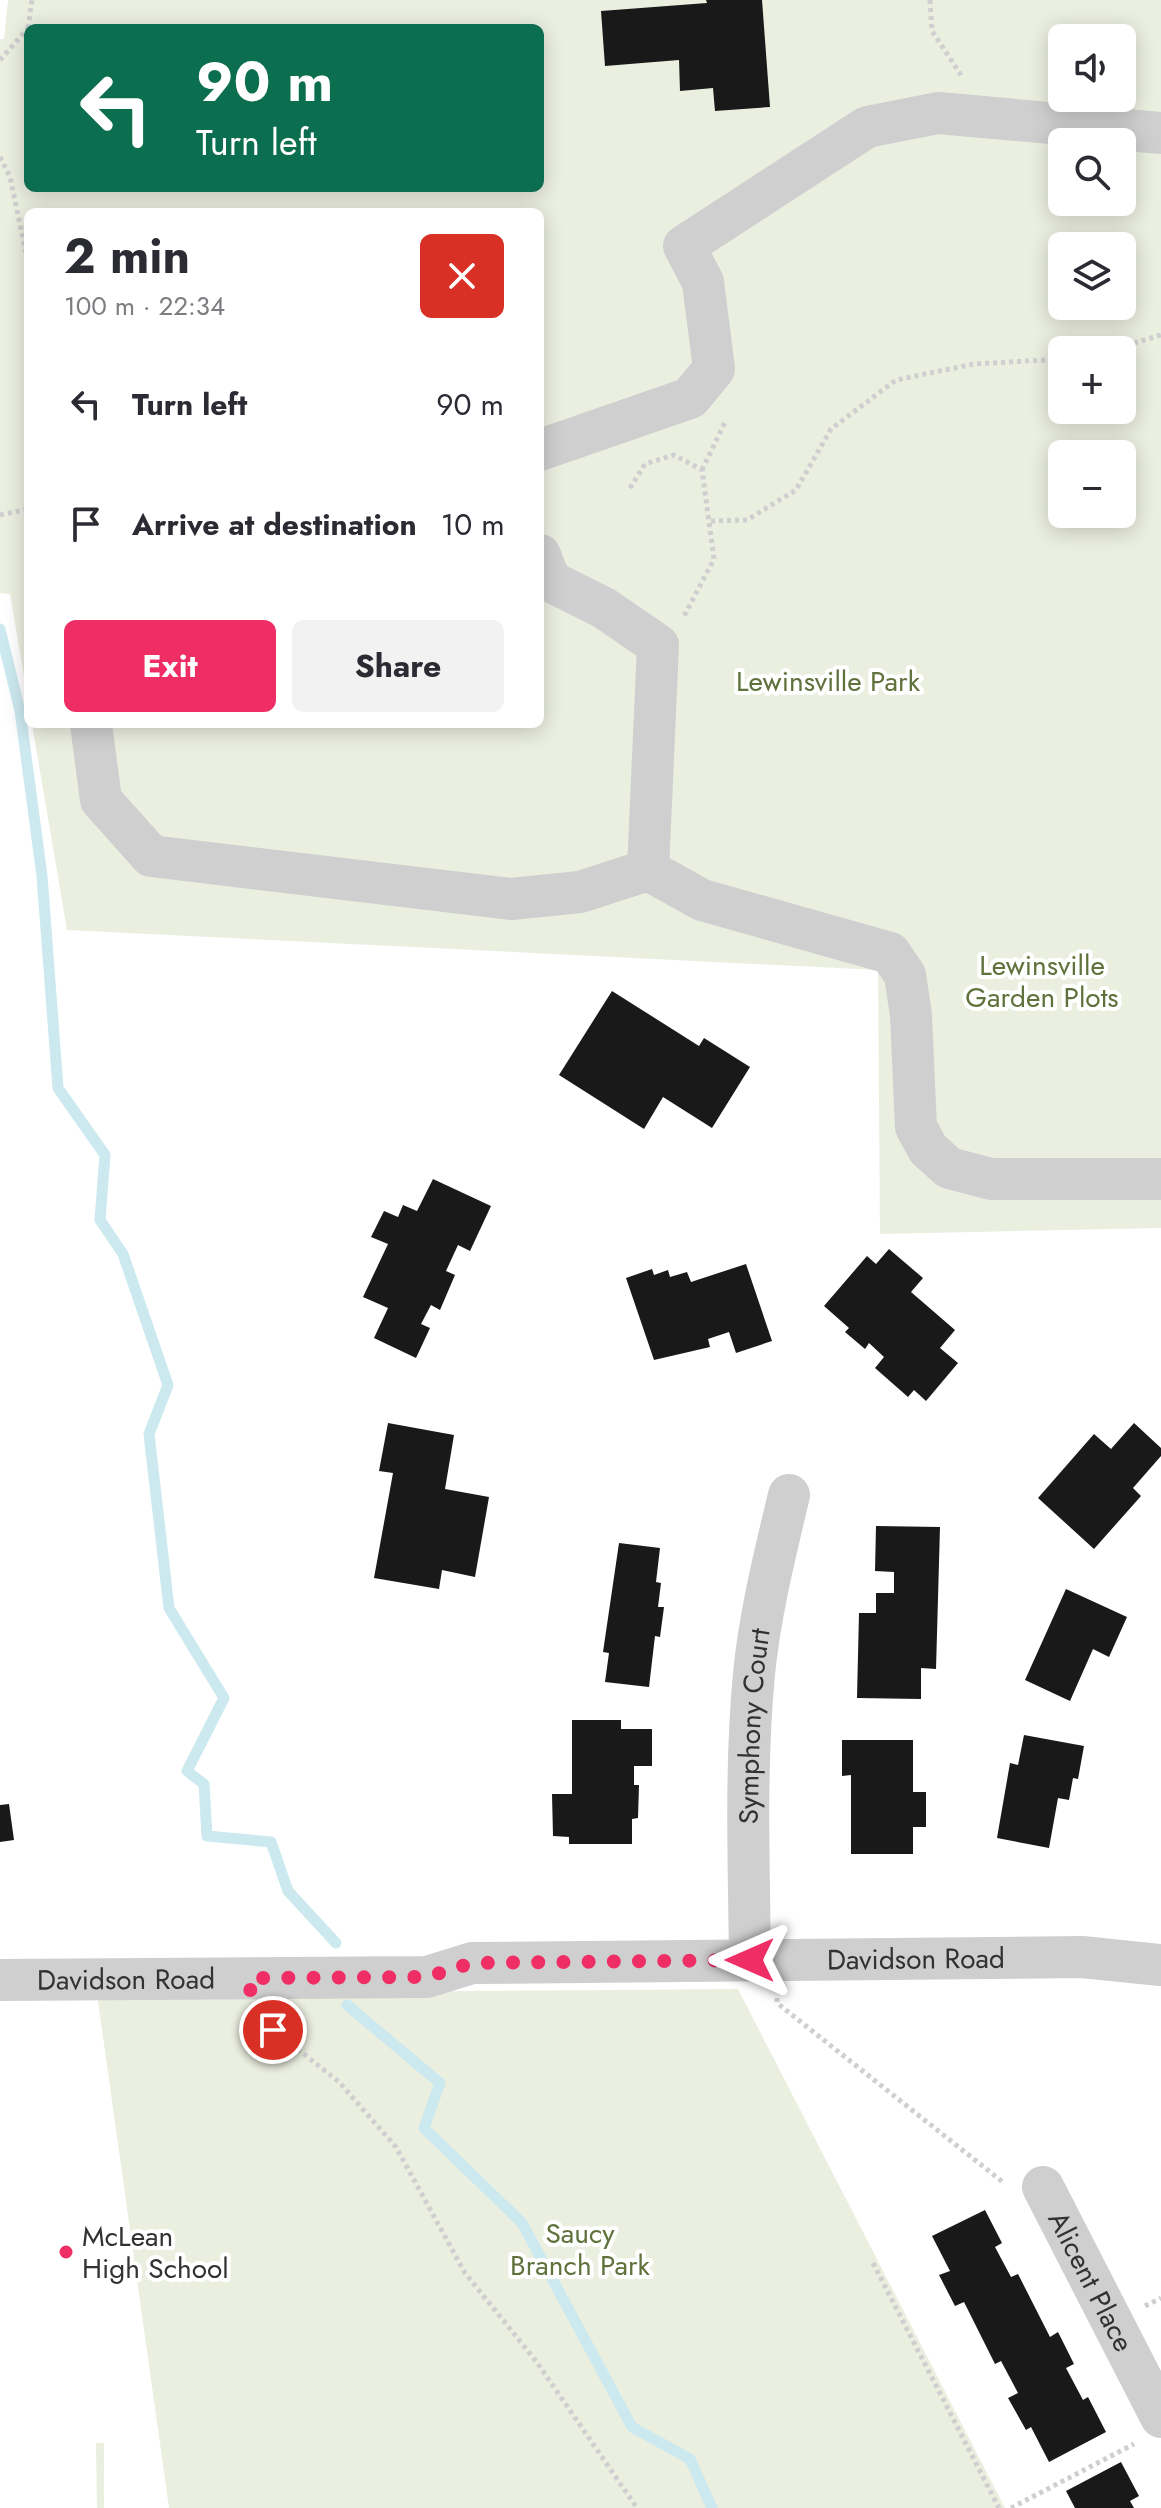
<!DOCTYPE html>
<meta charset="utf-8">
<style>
body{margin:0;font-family:Jost,sans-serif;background:#f2f2f3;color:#2b2b33;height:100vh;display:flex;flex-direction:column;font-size:30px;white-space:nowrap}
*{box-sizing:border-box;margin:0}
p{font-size:26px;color:#7c7c81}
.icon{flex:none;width:44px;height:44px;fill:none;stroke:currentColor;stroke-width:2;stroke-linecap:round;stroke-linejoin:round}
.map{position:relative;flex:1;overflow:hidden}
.details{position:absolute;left:24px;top:208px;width:520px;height:520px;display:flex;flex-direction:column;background:#fff;border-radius:12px;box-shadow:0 4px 20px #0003}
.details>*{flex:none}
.hud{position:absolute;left:24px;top:24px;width:520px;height:168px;border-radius:12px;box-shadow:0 4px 20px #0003;background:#0b6e4f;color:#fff;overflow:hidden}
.fabs{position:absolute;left:1048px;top:24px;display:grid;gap:16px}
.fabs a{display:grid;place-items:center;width:88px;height:88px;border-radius:12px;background:#fff;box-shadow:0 4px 20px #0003;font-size:40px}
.pin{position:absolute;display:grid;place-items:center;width:68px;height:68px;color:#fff;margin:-34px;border:4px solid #fff;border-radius:50%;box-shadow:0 2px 8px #0007}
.me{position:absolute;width:88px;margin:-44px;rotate:270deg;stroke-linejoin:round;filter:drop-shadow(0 0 6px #0008)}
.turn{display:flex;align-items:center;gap:28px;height:168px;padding:0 40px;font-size:36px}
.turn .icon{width:104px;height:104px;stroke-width:2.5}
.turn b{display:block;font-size:56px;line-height:68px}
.round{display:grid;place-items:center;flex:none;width:84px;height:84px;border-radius:12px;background:#f2f2f3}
.overview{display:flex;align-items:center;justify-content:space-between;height:136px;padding:0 40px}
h1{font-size:48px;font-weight:700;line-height:60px}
.cta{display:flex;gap:16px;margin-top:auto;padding:16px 40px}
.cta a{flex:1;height:92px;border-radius:12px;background:#ef2e65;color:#fff;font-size:32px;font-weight:700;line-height:92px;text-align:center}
.cta a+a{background:#f2f2f3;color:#2b2b33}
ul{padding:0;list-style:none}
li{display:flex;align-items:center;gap:24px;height:120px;padding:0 40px}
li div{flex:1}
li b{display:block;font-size:30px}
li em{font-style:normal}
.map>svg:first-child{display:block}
.green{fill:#ebefe0;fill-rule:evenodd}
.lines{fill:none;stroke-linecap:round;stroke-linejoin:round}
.stream{stroke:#cce9ef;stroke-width:11}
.building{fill:#191919}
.path{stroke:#cfcfcf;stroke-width:5;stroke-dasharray:4 4;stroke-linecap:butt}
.minor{stroke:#cfcfcf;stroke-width:42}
.route{stroke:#ef2e65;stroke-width:14;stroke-dasharray:0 25.2}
.poi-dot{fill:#ef2e65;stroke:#fff;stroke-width:3}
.labels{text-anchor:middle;stroke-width:8;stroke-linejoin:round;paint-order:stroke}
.park-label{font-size:28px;fill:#60713c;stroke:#fff}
.street-label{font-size:28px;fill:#323232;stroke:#fff}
.poi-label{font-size:28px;fill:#323232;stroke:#fff;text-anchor:start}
</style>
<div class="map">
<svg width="1161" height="2508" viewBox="0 0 1161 2508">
<rect width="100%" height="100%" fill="#fff"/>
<g class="green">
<path d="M8,0H1161V1228L880,1234L878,970L67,930L32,724H540V212H28V700L10,594L0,593V39H4ZM28,28H540V188H28ZM1062,38H1122V98H1062ZM1062,142H1122V202H1062ZM1062,246H1122V306H1062ZM1062,350H1122V410H1062ZM1062,454H1122V514H1062Z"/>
<path d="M738,1989L1005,2508H169L97,1994Z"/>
<path d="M96,2443H104V2508H97Z"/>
</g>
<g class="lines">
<g class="stream">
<path d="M0,629L20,711L42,876L58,1088L105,1155L100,1220L123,1254L168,1385L149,1434L169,1608L224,1698L187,1771L204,1784L207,1836L271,1842L288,1891L336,1943"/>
<path d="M347,2005L440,2083L424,2128L522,2223L632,2427L690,2459L712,2508"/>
</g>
</g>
<g class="building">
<path d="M706,0H762L770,107L715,111L713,88L680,91L679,60L605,66L601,11L707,3Z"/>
<path d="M612,991L699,1046L704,1038L750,1067L712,1128L663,1097L644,1129L559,1075Z"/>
<path d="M433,1179L491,1206L470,1251L458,1245L446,1271L455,1275L440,1310L431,1305L421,1324L430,1328L416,1358L374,1338L388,1308L363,1297L388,1244L371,1237L384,1211L398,1217L403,1205L417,1211Z"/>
<path d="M889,1249L923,1278L911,1292L955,1330L940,1348L958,1363L926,1401L914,1390L908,1397L875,1368L884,1357L869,1343L865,1349L845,1332L849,1328L824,1306L867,1256L876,1264Z"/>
<path d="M746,1264L772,1341L736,1353L729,1332L708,1339L710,1347L654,1360L626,1278L652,1269L654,1275L668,1270L670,1277L687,1272L691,1282Z"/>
<path d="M388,1423L454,1435L445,1489L489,1497L475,1577L442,1570L439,1589L374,1578L393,1473L379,1471Z"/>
<path d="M1134,1423L1161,1448V1456L1133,1488L1141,1496L1094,1549L1038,1498L1094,1434L1111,1449Z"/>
<path d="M876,1526L940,1527L936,1669L921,1668V1699L857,1698L859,1613H876V1593H894V1572L875,1571Z"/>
<path d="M619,1543L660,1548L656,1582L661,1583L658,1607H664L660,1637L655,1636L649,1687L605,1682L609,1653L603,1652Z"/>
<path d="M1066,1589L1127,1617L1109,1657L1093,1649L1070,1701L1025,1680Z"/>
<path d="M572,1720H621V1729H652V1766H634V1785H639L638,1818L632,1819V1844H569V1837L553,1836L552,1794H572Z"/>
<path d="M1024,1735L1084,1746L1078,1779L1073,1778L1069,1800L1058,1798L1049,1848L997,1838L1010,1763L1018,1765Z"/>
<path d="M842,1740H913V1792H926V1827H913V1854H851V1775L842,1776Z"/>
<path d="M9,1804L14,1840L0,1842V1805Z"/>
<path d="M985,2210L1002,2243L995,2247L1011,2277L1018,2274L1050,2337L1058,2332L1074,2364L1066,2368L1083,2400L1088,2397L1106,2432L1049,2462L1031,2427L1026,2430L1008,2398L1018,2393L1001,2361L995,2364L964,2302L955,2306L939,2275L950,2271L932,2236Z"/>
<path d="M1121,2462L1139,2496L1130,2501L1134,2508H1075L1066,2491Z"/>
</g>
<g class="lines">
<g class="path">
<path d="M930,0L932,31L963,78"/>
<path d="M28,28L32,0"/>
<path d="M0,60L28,28"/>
<path d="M0,157L10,177L28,262"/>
<path d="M1111,350L1161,335"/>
<path d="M702,470L726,420"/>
<path d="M630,488L645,464L674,455L702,470L714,559L683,618"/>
<path d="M0,515L28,509"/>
<path d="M711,521L747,520L796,490L831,429L896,380L974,364L1062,359"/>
<path d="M777,1998V2003L1004,2183"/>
<path d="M260,2019L339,2082L396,2147L465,2273L536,2361L637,2508"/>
<path d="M873,2263L999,2508"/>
<path d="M1145,2306L1161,2298"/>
<path d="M1011,2508L1134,2444"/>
</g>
<g class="minor">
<path d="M540,450L690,398L714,369L703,282L684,246L867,127L938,113L1161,133"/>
<path d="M91,724L101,800L151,856L511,899L580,892L648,870L658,645L604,608L550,581L540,555"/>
<path d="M648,870L702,900L890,953L905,975L911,1015L916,1127L928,1149L949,1168L991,1179H1161"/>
<path id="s1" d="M750,1960C749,1865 745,1769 754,1674C760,1613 775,1554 789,1495"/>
<path id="s2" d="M0,1980L427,1977L472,1963L1082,1957L1161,1965"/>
<path id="s3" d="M1043,2187L1161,2417"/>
</g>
</g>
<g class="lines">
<path class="route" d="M273,2030L251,2012L250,1978L427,1977L472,1963L750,1960"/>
</g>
<circle class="poi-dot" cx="66" cy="2252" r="8"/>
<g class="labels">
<g class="park-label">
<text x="828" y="691">Lewinsville Park</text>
<text x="1042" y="975">Lewinsville<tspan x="1042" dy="32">Garden Plots</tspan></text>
<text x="580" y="2243">Saucy<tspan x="580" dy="32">Branch Park</tspan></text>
</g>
<g class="street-label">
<text dy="10" stroke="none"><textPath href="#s1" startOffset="234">Symphony Court</textPath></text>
<text dy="10" stroke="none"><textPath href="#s2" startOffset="918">Davidson Road</textPath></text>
<text dy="10" stroke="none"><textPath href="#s2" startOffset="126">Davidson Road</textPath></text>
<text dy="10" stroke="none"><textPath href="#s3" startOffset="106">Alicent Place</textPath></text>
</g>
<g class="poi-label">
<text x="82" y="2246">McLean<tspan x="82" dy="32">High School</tspan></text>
</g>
</g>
</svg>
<div class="fabs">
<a><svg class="icon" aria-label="sound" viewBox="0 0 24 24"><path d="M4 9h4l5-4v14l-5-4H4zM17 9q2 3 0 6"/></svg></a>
<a><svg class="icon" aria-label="search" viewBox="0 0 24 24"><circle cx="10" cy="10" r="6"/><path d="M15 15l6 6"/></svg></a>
<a><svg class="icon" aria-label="layers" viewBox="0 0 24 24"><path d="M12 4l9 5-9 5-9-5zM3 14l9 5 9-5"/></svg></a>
<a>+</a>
<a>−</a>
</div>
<div class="pin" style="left:273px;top:2030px;background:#d93025"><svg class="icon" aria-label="arrive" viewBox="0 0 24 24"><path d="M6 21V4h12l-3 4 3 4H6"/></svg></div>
<svg class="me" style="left:750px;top:1960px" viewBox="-20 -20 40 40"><path d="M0-17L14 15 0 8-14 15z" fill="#ef2e65" stroke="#fff" stroke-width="4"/></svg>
<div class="hud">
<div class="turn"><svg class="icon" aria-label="left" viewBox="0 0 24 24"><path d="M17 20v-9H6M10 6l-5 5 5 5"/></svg><div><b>90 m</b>Turn left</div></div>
</div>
<section class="details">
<div class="overview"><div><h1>2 min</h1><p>100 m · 22:34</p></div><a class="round" style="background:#d93025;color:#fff"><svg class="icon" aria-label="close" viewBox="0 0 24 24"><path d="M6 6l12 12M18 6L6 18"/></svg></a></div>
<ul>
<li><svg class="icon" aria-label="left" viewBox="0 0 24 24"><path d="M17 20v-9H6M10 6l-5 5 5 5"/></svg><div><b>Turn left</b></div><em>90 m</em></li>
<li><svg class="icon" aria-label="arrive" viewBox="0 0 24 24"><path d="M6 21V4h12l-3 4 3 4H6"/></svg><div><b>Arrive at destination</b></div><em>10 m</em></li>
</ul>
<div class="cta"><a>Exit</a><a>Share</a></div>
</section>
</div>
